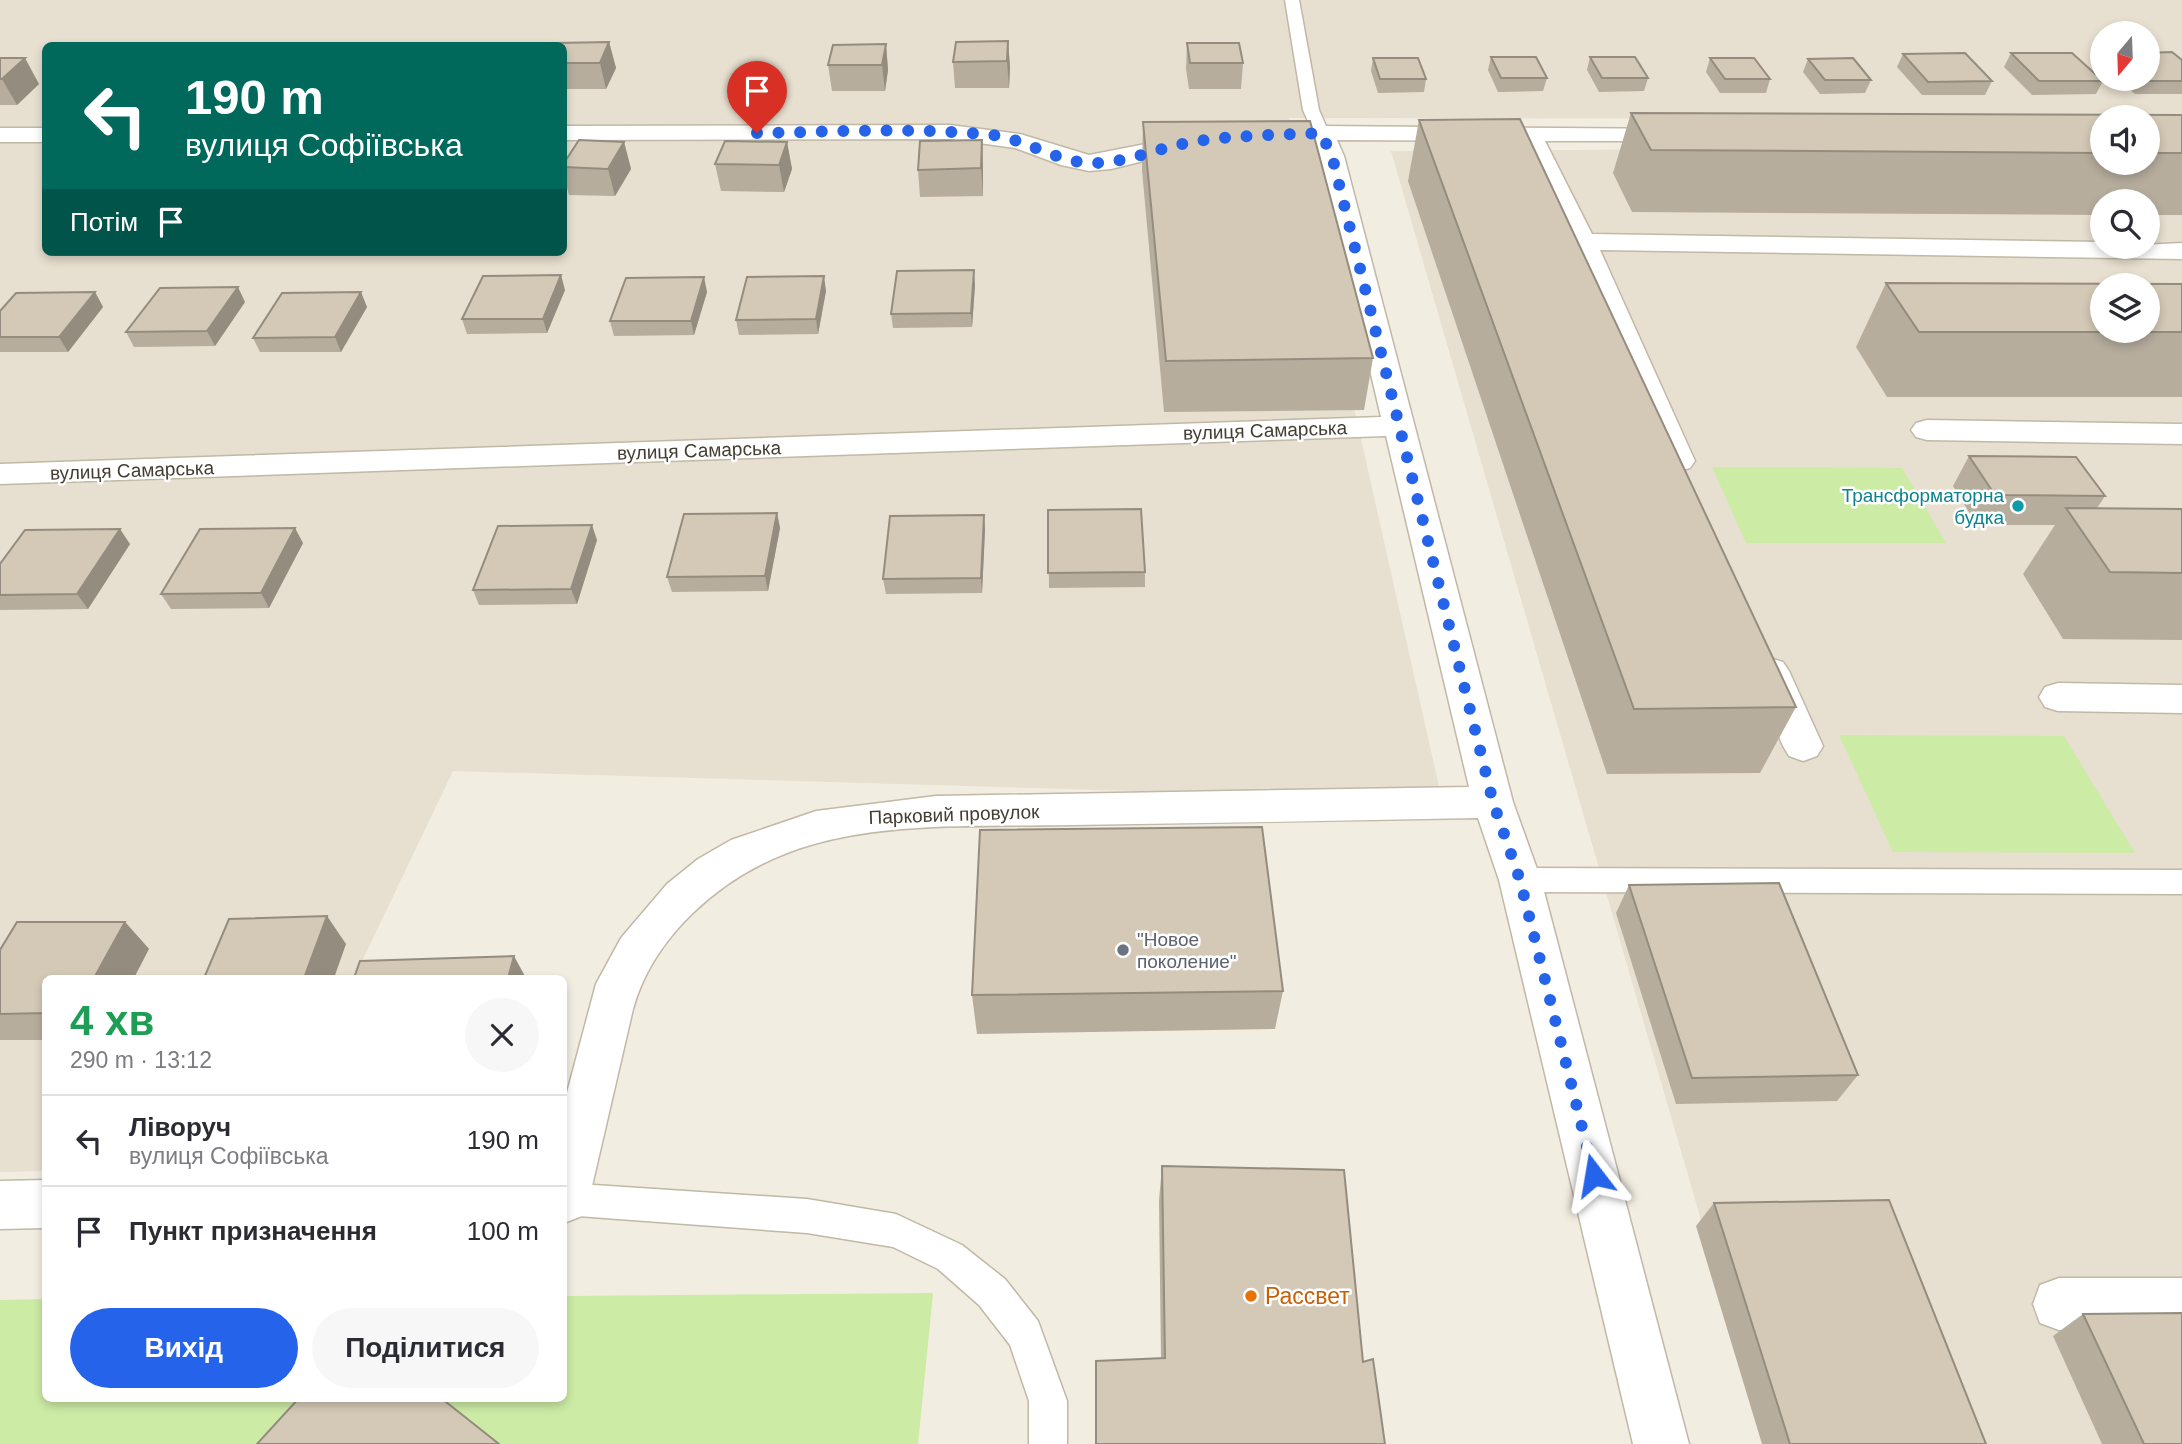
<!DOCTYPE html>
<html lang="uk">
<meta charset="utf-8">
<style>
body{margin:0;font-family:Arial,sans-serif;background:#f7f7f7;color:#2b2b33;height:100vh;display:flex;flex-direction:column;font-size:26px;white-space:nowrap}
*{box-sizing:border-box;margin:0}
p{font-size:23px;color:#7c7c81}
.icon{flex:none;width:38px;height:38px;fill:none;stroke:currentColor;stroke-width:2;stroke-linecap:round;stroke-linejoin:round}
.map{position:relative;flex:1;overflow:hidden}
.drawer{position:absolute;left:42px;top:975px;width:525px;height:427px;display:flex;flex-direction:column;background:#fff;border-radius:10px;box-shadow:0 4px 10px #0003}
.drawer>*{flex:none}
.banner{position:absolute;left:42px;top:42px;width:525px;height:214px;border-radius:10px;box-shadow:0 4px 10px #0003;background:#00695c;color:#fff;overflow:hidden}
.needle{width:46px;rotate:199deg}
.controls{position:absolute;left:2090px;top:21px;display:grid;gap:14px}
.controls a{display:grid;place-items:center;width:70px;height:70px;border-radius:50%;background:#fff;box-shadow:0 4px 10px #0003;font-size:35px}
.pin{position:absolute;display:grid;place-items:center;width:60px;height:60px;color:#fff;margin:-72px -30px;border-radius:50% 50% 50% 0;rotate:-45deg;box-shadow:0 0 7px #0007}
.pin .icon{rotate:45deg}
.me{position:absolute;width:77px;margin:-38px;rotate:346deg;stroke-linejoin:round;filter:drop-shadow(0 0 5px #0008)}
.turn{display:flex;align-items:center;gap:24px;height:147px;padding:0 28px;font-size:32px}
.turn .icon{width:91px;height:91px;stroke-width:2.5}
.turn b{display:block;font-size:49px;line-height:60px}
.then{display:flex;align-items:center;height:66px;padding:0 28px;background:#0003;gap:14px;font-size:26px}
.round{display:grid;place-items:center;flex:none;width:74px;height:74px;border-radius:37px;background:#f7f7f7}
.overview{display:flex;align-items:center;justify-content:space-between;height:119px;padding:0 28px}
h1{font-size:42px;font-weight:600;line-height:52px;color:#1e9e55}
.action{display:flex;gap:14px;margin-top:auto;padding:14px 28px}
.action a{flex:1;height:80px;border-radius:42px;background:#2563eb;color:#fff;font-size:28px;font-weight:600;line-height:80px;text-align:center}
.action a+a{background:#f7f7f7;color:#2b2b33}
ul{padding:0;list-style:none}
li{display:flex;align-items:center;gap:21px;height:91px;padding:0 28px;border-top:2px solid #e1e1e2}
li div{flex:1}
li b{display:block;font-size:26px}
li em{font-style:normal}
.map>svg:first-child{display:block}
.residential{fill:#e7dfcf;fill-rule:evenodd}
.green{fill:#cceba5}
.lines{fill:none;stroke-linecap:round;stroke-linejoin:round}
.service-casing{stroke:#c1b8a6;stroke-width:3}
.minor-casing{stroke:#c1b8a6;stroke-width:3}
.service{fill:#fff;fill-rule:evenodd}
.minor{fill:#fff;fill-rule:evenodd}
.wall{fill:#b6ad9d;fill-rule:evenodd}
.shaded-wall{fill:#948d7f}
.building{fill:#d4c9b6;stroke:#948d7f;stroke-width:2;fill-rule:evenodd}
.route{stroke:#2563eb;stroke-width:12;stroke-dasharray:0 21.6}
.culture-dot{fill:#0f9aa8;stroke:#fff;stroke-width:2.5}
.worship-dot{fill:#6b7280;stroke:#fff;stroke-width:2.5}
.food-dot{fill:#e8710a;stroke:#fff;stroke-width:2.5}
.labels{text-anchor:middle;stroke-width:5;stroke-linejoin:round;paint-order:stroke}
.street-label{font-size:19px;fill:#443d32;stroke:#fff}
.culture-label{font-size:19px;fill:#0d838f;stroke:#fff;text-anchor:end}
.worship-label{font-size:19px;fill:#5b616d;stroke:#fff;text-anchor:start}
.near-food-label{font-size:23px;fill:#c56008;stroke:#fff;text-anchor:start}
</style>
<div class="map">
<svg width="2182" height="1444" viewBox="0 0 2182 1444">
<rect width="100%" height="100%" fill="#f2ede1"/>
<g class="residential">
<path d="M0,0H2182V119L1289,118L1442,800L453,771L354,978H46L45,1171L0,1172ZM2102,33H2147V79H2102ZM46,46H564V252H46Z"/>
<path d="M2102,147V163H2147L2182,147V1444H1766L1391,151ZM2102,201H2147V247H2102ZM2102,285H2147V331H2102Z"/>
</g>
<g class="green">
<path d="M1712,467L1902,468L1946,543H1746Z"/>
<path d="M1839,735L2064,736L2135,853L1893,852Z"/>
<path d="M933,1293L918,1444H0V1300L45,1299L46,1398H564V1296Z"/>
</g>
<g class="lines">
<defs>
<g id="service">
<path d="M1285,0H1299L1319,110L1329,133L1327,137H1315L1303,110Z"/>
<path d="M1520,868L2182,870V894L1520,892L1510,888L1506,880L1510,872Z"/>
<path d="M564,1183L807,1199L896,1214L962,1245L1005,1279L1038,1321L1067,1401V1444H1029V1401L1010,1345L979,1305L938,1269L893,1247L807,1233L564,1215Z"/>
</g>
<g id="minor">
<path d="M950,125L1020,134L1089,155L1192,135L1201,137L1204,142L1201,147L1192,149L1111,169L1089,171L1061,165L1015,148L950,139L564,140V126Z"/>
<path d="M1321,126L1687,129L1690,134L1687,139L1678,141H1545L1592,234L2102,242V247L2182,243V259L1600,250L1695,461L1690,468L1679,471L1668,468L1663,461L1570,242L1521,141L1337,140L1344,156L1513,802L1541,880L1689,1444H1633L1499,880L1478,818C1342,821 1206,823 1071,825C981,827 872,820 787,853C719,879 653,937 633,1009L589,1199L582,1216L564,1223V1104L596,984L621,938L667,884L698,859L731,840L816,811L936,796L1469,787L1386,436L0,484V464L1381,417L1320,156L1313,141L1253,142L1250,137L1253,132L1262,130Z"/>
<rect x="0" y="128" width="46" height="14"/>
<path d="M1927,420L2182,424V444L1927,440L1916,437L1911,430L1916,423Z"/>
<path d="M1770,658L1783,662L1789,671L1823,746L1817,756L1803,761L1789,756L1783,746L1751,671L1757,662Z"/>
<path d="M2058,683L2182,685V713L2058,711L2045,707L2039,697L2045,687Z"/>
<path d="M46,1180V1228L0,1229V1181Z"/>
<path d="M2059,1278H2182V1330H2059L2040,1323L2033,1304L2040,1285Z"/>
</g>
</defs>
<use href="#service" class="service-casing"/>
<use href="#minor" class="minor-casing"/>
<use href="#service" class="service"/>
<use href="#minor" class="minor"/>
</g>
<g class="wall">
<path d="M1008,41L1010,67L1009,88H955L953,62Z"/>
<path d="M609,42L616,68L606,89H564V46Z"/>
<path d="M1187,43L1243,63L1241,89H1189L1186,69Z"/>
<path d="M886,44L888,70L885,91H832L828,65Z"/>
<path d="M2011,53L2103,81L2096,94L2032,95L2004,67Z"/>
<path d="M1903,54L1992,81L1985,95H1922L1897,67Z"/>
<path d="M1491,57L1547,78L1543,91L1498,92L1488,70Z"/>
<path d="M1590,57L1648,78L1644,91L1599,92L1587,70Z"/>
<path d="M0,58L39,84L17,105H0Z"/>
<path d="M1373,58L1426,79L1424,92L1378,93L1371,71Z"/>
<path d="M1710,58L1770,79L1766,93H1720L1706,72Z"/>
<path d="M1808,59L1871,80L1865,93L1820,94L1803,72Z"/>
<path d="M2182,60V94H2135L2118,79H2147Z"/>
<path d="M1631,113L2182,115V215H2147V201H2102V215L1632,212L1613,173ZM2102,117H2147V163H2102Z"/>
<path d="M1419,120L1796,707L1760,773L1607,774L1408,181Z"/>
<path d="M1143,122L1373,358L1364,410L1164,412L1142,170Z"/>
<path d="M982,140L983,167V196L920,197L918,170Z"/>
<path d="M624,142L631,169L615,196L569,195L564,177V163Z"/>
<path d="M787,142L792,169L784,192L721,191L715,164Z"/>
<path d="M1886,283L2182,284V397H1887L1856,347Z"/>
<path d="M975,285L972,327L893,328L891,314Z"/>
<path d="M565,290L547,333L467,334L462,319Z"/>
<path d="M826,291L818,334L739,335L736,320Z"/>
<path d="M95,292L103,307L68,352H0V311Z"/>
<path d="M707,292L694,335L614,336L610,321Z"/>
<path d="M245,302L215,346L134,347L126,332Z"/>
<path d="M367,307L341,352H260L253,338Z"/>
<path d="M1969,456L2105,496L2097,508L2182,509V640L2063,639L2023,574L2055,525H1977L1953,486Z"/>
<path d="M1048,510L1145,572V587L1049,588Z"/>
<path d="M777,513L780,528L768,591L672,592L667,577Z"/>
<path d="M985,530L982,593L886,594L883,579Z"/>
<path d="M597,540L577,604L479,605L473,590Z"/>
<path d="M303,543L269,608L171,609L161,594Z"/>
<path d="M130,544L88,609L0,610V564Z"/>
<path d="M1629,885L1858,1075L1837,1101L1676,1104L1616,913Z"/>
<path d="M125,922L149,949L46,978V1040H0V950Z"/>
<path d="M1283,991L1275,1029L977,1034L972,995Z"/>
<path d="M1162,1166L1363,1362L1161,1358L1159,1201Z"/>
<path d="M1714,1203L1986,1444H1762L1696,1226Z"/>
<path d="M2083,1314L2182,1444H2102L2053,1336Z"/>
</g>
<g class="shaded-wall">
<path d="M1008,41L1010,67L1009,88L1007,61Z"/>
<path d="M609,42L616,68L606,89L600,63Z"/>
<path d="M886,44L888,70L885,91L882,65Z"/>
<path d="M25,58L39,84L17,105L2,79Z"/>
<path d="M982,140L983,167V196L981,168Z"/>
<path d="M624,142L631,169L615,196L608,169Z"/>
<path d="M787,142L792,169L784,192L779,165Z"/>
<path d="M974,270L975,285L972,327L971,313Z"/>
<path d="M561,275L565,290L547,333L543,319Z"/>
<path d="M824,276L826,291L818,334L816,319Z"/>
<path d="M704,277L707,292L694,335L691,321Z"/>
<path d="M238,287L245,302L215,346L207,331Z"/>
<path d="M95,292L103,307L68,352L59,337Z"/>
<path d="M361,292L367,307L341,352L335,337Z"/>
<path d="M777,513L780,528L768,591L765,576Z"/>
<path d="M984,515L985,530L982,593L981,578Z"/>
<path d="M592,525L597,540L577,604L571,589Z"/>
<path d="M295,528L303,543L269,608L261,593Z"/>
<path d="M120,529L130,544L88,609L77,594Z"/>
<path d="M327,916L346,944L334,978H304Z"/>
<path d="M125,922L149,949L134,978H94Z"/>
<path d="M514,956L526,978H508Z"/>
</g>
<g class="building">
<path d="M1008,41L1007,61L953,62L956,42Z"/>
<path d="M609,42L600,63H564V46H555L556,43Z"/>
<path d="M1187,43H1239L1243,63H1190Z"/>
<path d="M886,44L882,65H828L833,45Z"/>
<path d="M2172,52L2182,60V81H2142L2140,79H2147V53Z"/>
<path d="M1965,53L1992,81L1928,82L1903,54Z"/>
<path d="M2011,53H2072L2103,81H2039Z"/>
<path d="M1491,57H1536L1547,78H1501Z"/>
<path d="M1590,57H1635L1648,78H1602Z"/>
<path d="M0,58H25L2,79H0Z"/>
<path d="M1373,58H1418L1426,79H1380Z"/>
<path d="M1710,58H1754L1770,79H1725Z"/>
<path d="M1853,58L1871,80H1825L1808,59Z"/>
<path d="M1631,113L2182,115V153H2147V117H2102V153L1651,150Z"/>
<path d="M1520,119L1796,707L1634,709L1419,120Z"/>
<path d="M1310,121L1373,358L1166,361L1143,122Z"/>
<path d="M579,140L624,142L608,169L564,167V163Z"/>
<path d="M982,140L981,168L918,170L920,141Z"/>
<path d="M725,141L787,142L779,165L715,164Z"/>
<path d="M974,270L971,313L891,314L897,271Z"/>
<path d="M561,275L543,319H462L483,276Z"/>
<path d="M824,276L816,319L736,320L747,277Z"/>
<path d="M704,277L691,321H610L626,278Z"/>
<path d="M1886,283L2182,284V332H1919ZM2102,285H2147V331H2102Z"/>
<path d="M238,287L207,331L126,332L160,288Z"/>
<path d="M95,292L59,337H0V311L16,293Z"/>
<path d="M361,292L335,337L253,338L282,293Z"/>
<path d="M1969,456L2076,457L2105,496L1995,495Z"/>
<path d="M2066,508L2182,509V573L2110,572Z"/>
<path d="M1141,509L1145,572L1048,573V510Z"/>
<path d="M777,513L765,576L667,577L684,514Z"/>
<path d="M984,515L981,578L883,579L890,516Z"/>
<path d="M592,525L571,589L473,590L498,526Z"/>
<path d="M295,528L261,593L161,594L200,529Z"/>
<path d="M120,529L77,594L0,595V564L25,530Z"/>
<path d="M1262,827L1283,991L972,995L980,830Z"/>
<path d="M1779,883L1858,1075L1692,1078L1629,885Z"/>
<path d="M327,916L304,978H204L229,919Z"/>
<path d="M17,922H125L94,978H46V1013L0,1014V950Z"/>
<path d="M514,956L508,978H354L360,961Z"/>
<path d="M1162,1166L1344,1170L1363,1362L1373,1359L1385,1444H1096V1361L1165,1358Z"/>
<path d="M1889,1200L1986,1444H1790L1714,1203Z"/>
<path d="M2182,1313V1444H2144L2083,1314Z"/>
<path d="M299,1398H441L499,1444H257Z"/>
</g>
<g class="lines">
<path class="route" d="M757,133C834,132 914,127 992,135C1025,139 1055,161 1089,163C1126,164 1162,146 1198,141C1238,135 1280,135 1321,133L1332,156L1493,802L1520,880L1594,1175"/>
</g>
<circle class="culture-dot" cx="2018" cy="506" r="7"/>
<circle class="worship-dot" cx="1123" cy="950" r="7"/>
<circle class="food-dot" cx="1251" cy="1296" r="7"/>
<g class="labels">
<g class="street-label">
<text transform="translate(1265 430) rotate(-2)" y="7">вулиця Самарська</text>
<text transform="translate(699 450) rotate(-2)" y="7">вулиця Самарська</text>
<text transform="translate(132 470) rotate(-2)" y="7">вулиця Самарська</text>
<text transform="translate(954 814) rotate(-2)" y="7">Парковий провулок</text>
</g>
<g class="culture-label">
<text x="2004" y="502">Трансформаторна<tspan x="2004" dy="22">будка</tspan></text>
</g>
<g class="worship-label">
<text x="1137" y="946">"Новое<tspan x="1137" dy="22">поколение"</tspan></text>
</g>
<g class="near-food-label">
<text x="1265" y="1304">Рассвет</text>
</g>
</g>
</svg>
<div class="controls">
<a><svg class="needle" viewBox="-14 -14 28 28"><path d="M0-13l5 13h-10z" fill="#e53935"/><path d="M0 13l5-13h-10z" fill="#7c7c81"/></svg></a>
<a><svg class="icon" aria-label="sound" viewBox="0 0 24 24"><path d="M4 9h4l5-4v14l-5-4H4zM17 9q2 3 0 6"/></svg></a>
<a><svg class="icon" aria-label="search" viewBox="0 0 24 24"><circle cx="10" cy="10" r="6"/><path d="M15 15l6 6"/></svg></a>
<a><svg class="icon" aria-label="layers" viewBox="0 0 24 24"><path d="M12 4l9 5-9 5-9-5zM3 14l9 5 9-5"/></svg></a>
</div>
<div class="pin" style="left:757px;top:133px;background:#d93025"><svg class="icon" aria-label="arrive" viewBox="0 0 24 24"><path d="M6 21V4h12l-3 4 3 4H6"/></svg></div>
<svg class="me" style="left:1594px;top:1175px" viewBox="-20 -20 40 40"><path d="M0-17L14 15 0 8-14 15z" fill="#2563eb" stroke="#fff" stroke-width="4"/></svg>
<div class="banner">
<div class="turn"><svg class="icon" aria-label="left" viewBox="0 0 24 24"><path d="M17 20v-9H6M10 6l-5 5 5 5"/></svg><div><b>190 m</b>вулиця Софіївська</div></div>
<div class="then">Потім<svg class="icon" aria-label="arrive" viewBox="0 0 24 24"><path d="M6 21V4h12l-3 4 3 4H6"/></svg></div>
</div>
<section class="drawer">
<div class="overview"><div><h1>4 хв</h1><p>290 m · 13:12</p></div><a class="round"><svg class="icon" aria-label="close" viewBox="0 0 24 24"><path d="M6 6l12 12M18 6L6 18"/></svg></a></div>
<ul>
<li><svg class="icon" aria-label="left" viewBox="0 0 24 24"><path d="M17 20v-9H6M10 6l-5 5 5 5"/></svg><div><b>Ліворуч</b><p>вулиця Софіївська</p></div><em>190 m</em></li>
<li><svg class="icon" aria-label="arrive" viewBox="0 0 24 24"><path d="M6 21V4h12l-3 4 3 4H6"/></svg><div><b>Пункт призначення</b></div><em>100 m</em></li>
</ul>
<div class="action"><a>Вихід</a><a>Поділитися</a></div>
</section>
</div>
